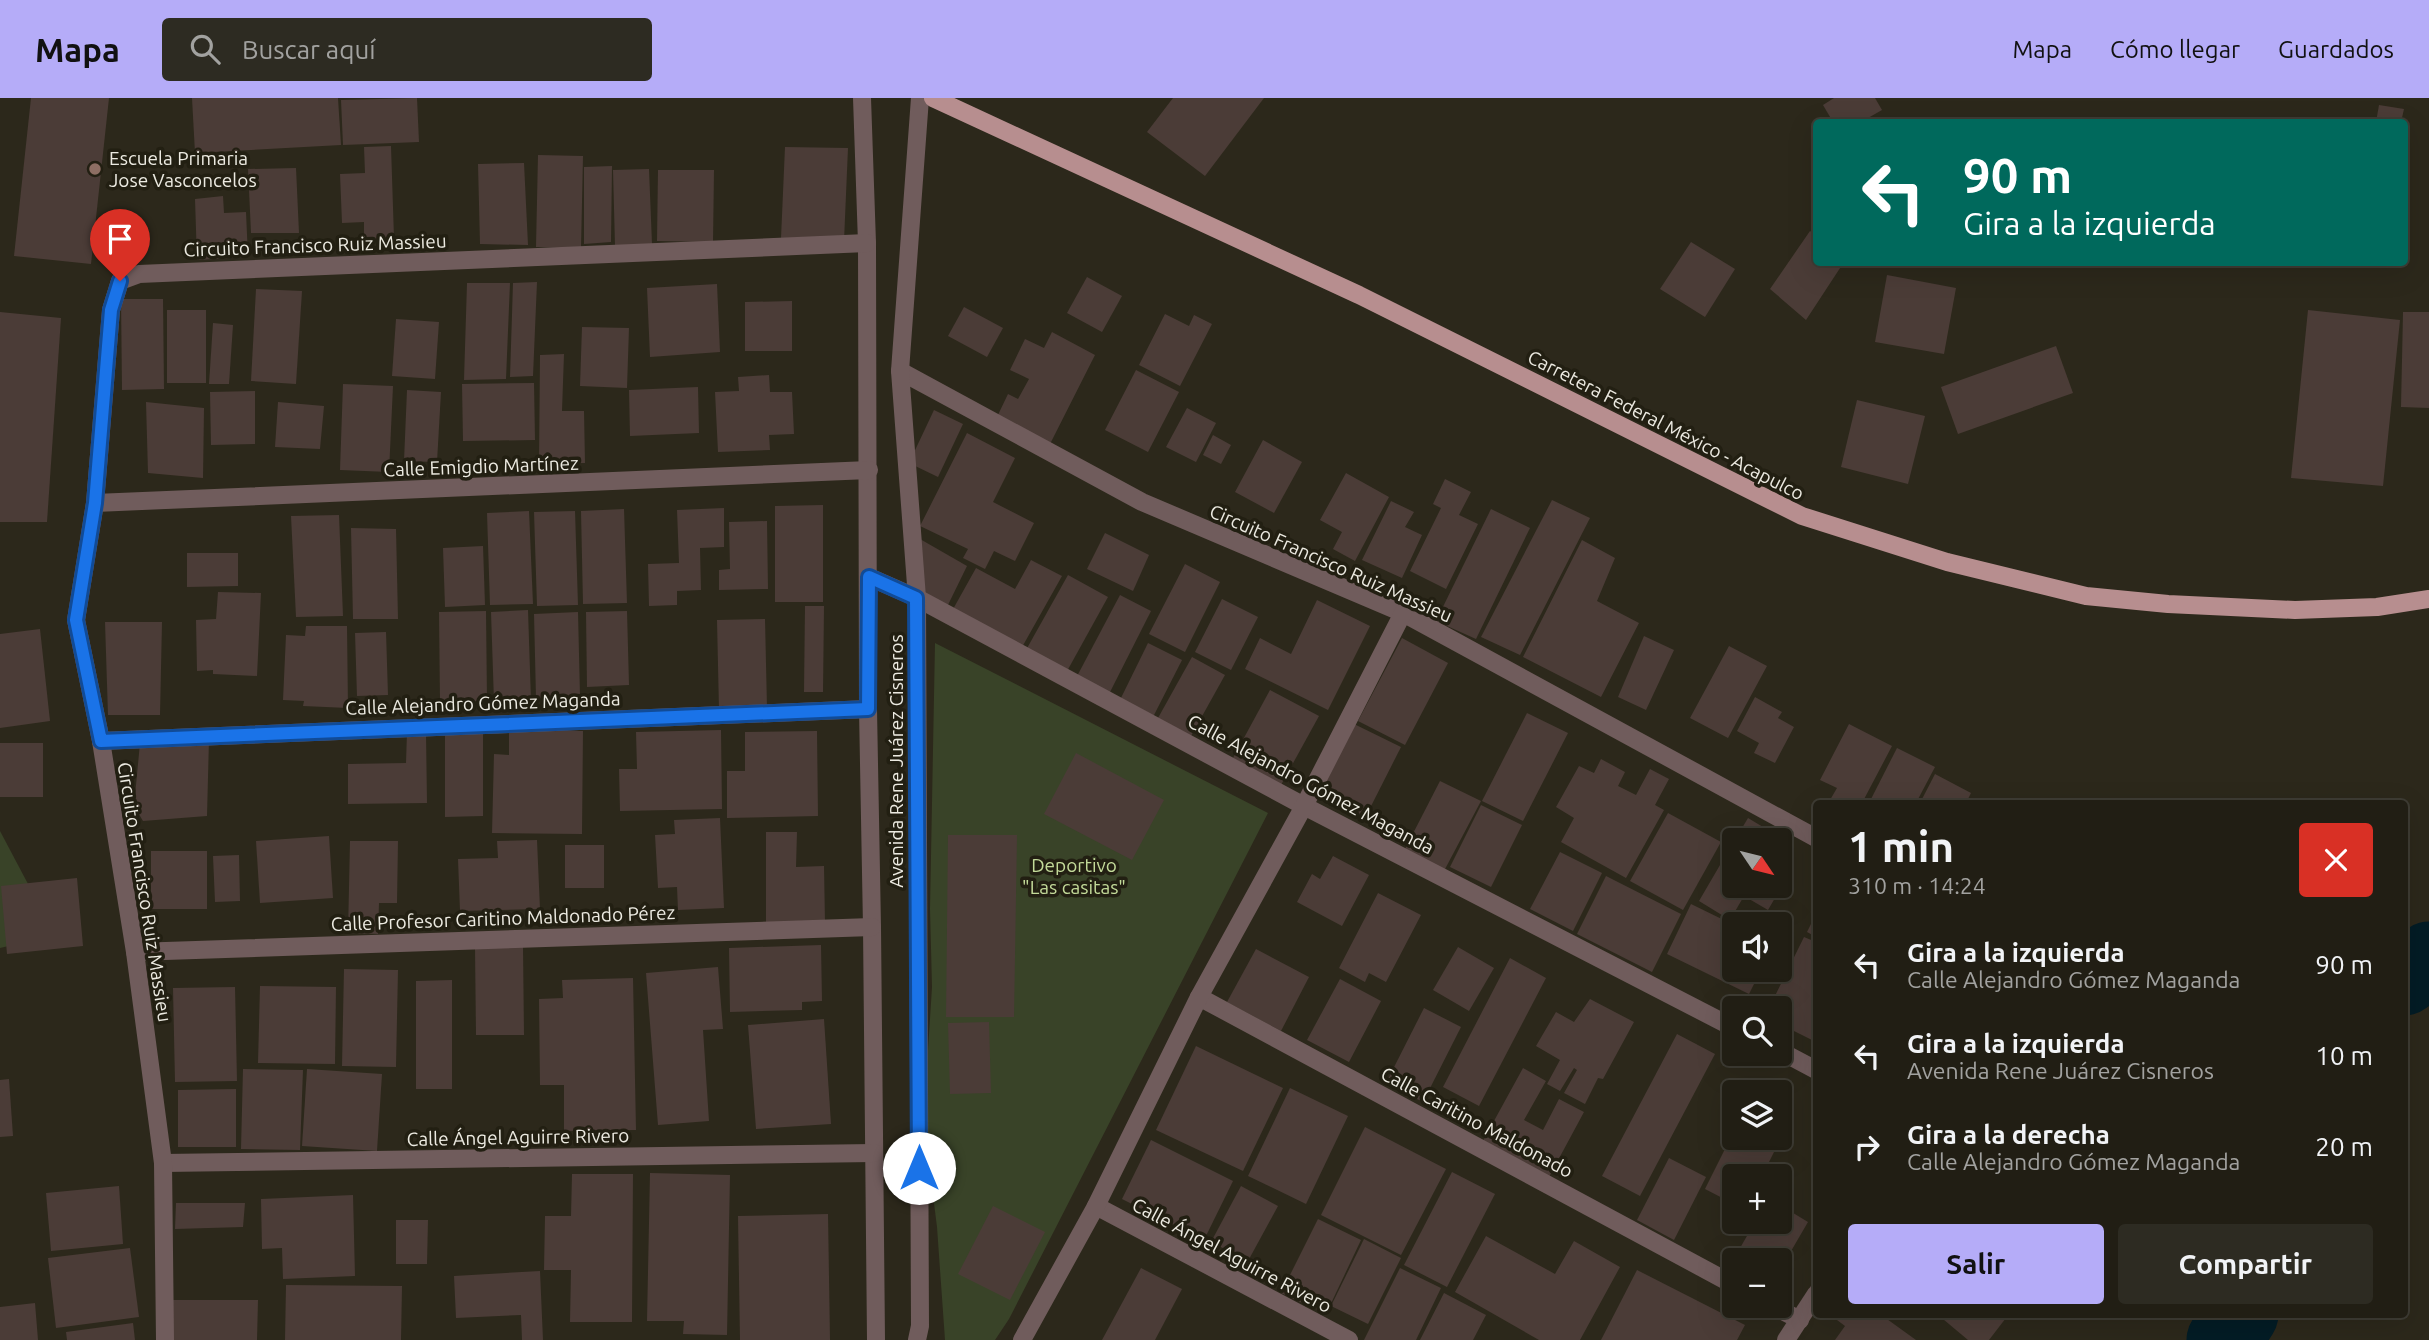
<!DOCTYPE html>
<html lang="es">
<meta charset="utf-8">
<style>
body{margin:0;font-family:Ubuntu,sans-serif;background:#2d2b22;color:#f1f3f6;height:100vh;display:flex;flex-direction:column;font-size:26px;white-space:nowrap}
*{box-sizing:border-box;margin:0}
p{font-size:23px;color:#a2a2a0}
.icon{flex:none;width:38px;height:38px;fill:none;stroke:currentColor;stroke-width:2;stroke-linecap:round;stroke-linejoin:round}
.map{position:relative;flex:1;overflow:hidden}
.sheet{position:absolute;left:1813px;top:702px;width:595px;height:518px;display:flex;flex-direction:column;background:#211e14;border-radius:7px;box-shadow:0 7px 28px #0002,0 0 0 2px #3e3c34}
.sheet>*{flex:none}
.top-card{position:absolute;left:1813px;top:21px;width:595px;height:147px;border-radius:7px;box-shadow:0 7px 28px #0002,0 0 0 2px #3e3c34;background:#00695c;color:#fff;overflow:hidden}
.needle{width:46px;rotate:125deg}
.fabs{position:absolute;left:1722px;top:730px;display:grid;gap:14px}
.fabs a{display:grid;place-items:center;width:70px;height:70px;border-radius:7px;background:#211e14;box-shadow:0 7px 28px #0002,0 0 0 2px #3e3c34;font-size:35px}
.pin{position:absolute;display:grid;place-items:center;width:60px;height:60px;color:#fff;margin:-72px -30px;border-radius:50% 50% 50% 0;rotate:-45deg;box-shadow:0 0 7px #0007}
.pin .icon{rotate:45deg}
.me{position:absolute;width:77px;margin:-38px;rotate:0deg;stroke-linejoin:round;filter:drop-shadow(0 0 5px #0008)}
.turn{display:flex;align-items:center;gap:24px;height:147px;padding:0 35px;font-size:32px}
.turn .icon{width:91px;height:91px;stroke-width:2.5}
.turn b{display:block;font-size:49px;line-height:60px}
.round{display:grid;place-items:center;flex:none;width:74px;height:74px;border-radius:7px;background:#2d2b22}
.headline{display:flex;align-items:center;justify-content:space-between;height:119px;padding:0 35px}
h1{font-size:42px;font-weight:700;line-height:52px}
.action{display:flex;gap:14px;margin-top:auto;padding:14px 35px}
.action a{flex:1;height:80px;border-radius:7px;background:#b5acf8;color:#111;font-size:28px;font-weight:700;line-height:80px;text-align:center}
.action a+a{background:#2d2b22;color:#f1f3f6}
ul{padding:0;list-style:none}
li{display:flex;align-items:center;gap:21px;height:91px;padding:0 35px}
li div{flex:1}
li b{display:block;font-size:26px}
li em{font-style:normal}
header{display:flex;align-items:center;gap:42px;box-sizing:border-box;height:98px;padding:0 35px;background:#b5acf8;color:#111}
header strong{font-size:33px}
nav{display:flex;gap:38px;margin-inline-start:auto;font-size:24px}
.search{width:490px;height:63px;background:#2d2b22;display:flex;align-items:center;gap:18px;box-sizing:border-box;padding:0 24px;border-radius:7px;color:#a2a2a0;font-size:26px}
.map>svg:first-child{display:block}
.green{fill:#394328}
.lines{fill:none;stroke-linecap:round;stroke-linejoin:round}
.river{stroke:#031c25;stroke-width:75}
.building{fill:#4b3c37}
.minor{stroke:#705c5c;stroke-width:18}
.primary{stroke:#b78e8f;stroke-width:18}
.route-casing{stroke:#114b97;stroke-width:18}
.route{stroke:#1a73e8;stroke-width:12}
.education-dot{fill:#8d6e63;stroke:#221f12;stroke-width:2.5}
.labels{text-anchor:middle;stroke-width:7;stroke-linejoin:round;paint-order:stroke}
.poi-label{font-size:19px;fill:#eceae1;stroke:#221f12;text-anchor:start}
.street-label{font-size:19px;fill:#eceae1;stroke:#221f12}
.park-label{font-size:19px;fill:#c3da99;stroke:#221f12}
</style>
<header>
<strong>Mapa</strong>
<div class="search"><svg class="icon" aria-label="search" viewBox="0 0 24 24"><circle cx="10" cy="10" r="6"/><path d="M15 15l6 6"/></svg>Buscar aquí</div>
<nav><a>Mapa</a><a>Cómo llegar</a><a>Guardados</a></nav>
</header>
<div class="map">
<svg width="2429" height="1242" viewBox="0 0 2429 1242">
<rect width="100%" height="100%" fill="#2c281b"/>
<g class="green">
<path d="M935,545L1268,715L1009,1221L995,1242H945L937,1129L928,1058L927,968L932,889L930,811Z"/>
<path d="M0,733L55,837L0,850Z"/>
</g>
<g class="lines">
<g class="river">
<path d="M2404,880L2429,861"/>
<path d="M2224,1242L2241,1216"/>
</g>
</g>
<g class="building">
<path d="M31,0H109L91,166L14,158Z"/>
<path d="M192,0H338L341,47L195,55Z"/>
<path d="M417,0L419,44L343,47L341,2Z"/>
<path d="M1173,0H1264L1205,78L1147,34Z"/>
<path d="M1834,0H1875L1882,12L1861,24H1833L1823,7Z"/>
<path d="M2379,7L2404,11L2401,24H2376Z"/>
<path d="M391,48L394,140L364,141V124L342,125L340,76L365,75L364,49Z"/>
<path d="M785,49L848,50L844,143L781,140Z"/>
<path d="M538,57L583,58L581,150L536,149Z"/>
<path d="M524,65L528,147L480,146L478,66Z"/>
<path d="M612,68L611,144L584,146V69Z"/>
<path d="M296,70L299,135H251L248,71Z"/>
<path d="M649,71L652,146L615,148L613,72Z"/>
<path d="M658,72H714L713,144L657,143Z"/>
<path d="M223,98L224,115L246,114L248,159L197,162L195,101Z"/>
<path d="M1810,133L1816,137V164H1844L1806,222L1770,191Z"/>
<path d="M1691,144L1735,171L1705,219L1660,191Z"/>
<path d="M1887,177L1956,190L1944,256L1875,244Z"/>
<path d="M1087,179L1122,198L1102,234L1067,215Z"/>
<path d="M537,184L533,278L510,279L513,185Z"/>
<path d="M467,185H510L506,281L464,282Z"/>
<path d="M717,186L720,254L650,259L647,190Z"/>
<path d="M256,191L302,193L296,286L251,283Z"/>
<path d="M121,201H163L164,291L122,292Z"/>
<path d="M792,203V253H745V204Z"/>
<path d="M964,209L1003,230L987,259L948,238Z"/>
<rect x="167" y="212" width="39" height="73"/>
<path d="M2308,212L2400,222L2383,388L2291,380Z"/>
<path d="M0,214L61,220L47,424H0Z"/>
<path d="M2403,214H2429V310L2401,309Z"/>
<path d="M1165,216L1189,228L1194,217L1212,226L1180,288L1139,267Z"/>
<path d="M396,221L439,224L435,281L392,278Z"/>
<path d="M213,225L233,227L229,286H209Z"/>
<path d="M582,229L629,230L627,290L580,288Z"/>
<path d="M1052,234L1095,257L1049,348L996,321L1008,296L1018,301L1029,281L1010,272L1025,241L1044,250Z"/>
<path d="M2056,248L2073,295L1958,336L1941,289Z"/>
<path d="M564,256L562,313H584L585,365L539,366L540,257Z"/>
<path d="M1136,272L1179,294L1148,354L1105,332Z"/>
<path d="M769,277L770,294H792L794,336L769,337L770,352L718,354L715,294L739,293L738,279Z"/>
<path d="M534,285L535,342L463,343L462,286Z"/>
<path d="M343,286L393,288L389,374L340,372Z"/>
<path d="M698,289L699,335L630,338L629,292Z"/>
<path d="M407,292L441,294L437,364L404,363Z"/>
<path d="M255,293V346L211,347L210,294Z"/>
<path d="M1857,302L1925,318L1908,386L1841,369Z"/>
<path d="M146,304L204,310L203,380L148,375Z"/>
<path d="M278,304L324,308L320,351L275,349Z"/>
<path d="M1187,310L1216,325L1196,364L1166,349Z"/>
<path d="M934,312L963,326L938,379L909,365Z"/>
<path d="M967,335L1015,360L993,404L1034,425L1015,463L994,453L985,471L963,460L968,451L920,428Z"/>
<path d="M1213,337L1231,347L1221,366L1203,357Z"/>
<path d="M1263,342L1302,364L1274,415L1235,394Z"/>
<path d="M1346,375L1389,399L1355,463L1333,451L1342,434L1320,422Z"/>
<path d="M1445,381L1471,394L1459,417L1478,426L1446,491L1410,473L1441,410L1433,406Z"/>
<path d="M1552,402L1590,420L1520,557L1481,539Z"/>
<path d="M1391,403L1414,414L1405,429L1422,437L1402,480L1362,462Z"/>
<path d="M823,407V504H775V408Z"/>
<path d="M724,410V449L700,450L701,492L677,493V507L649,508L648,466L679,465L677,412Z"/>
<path d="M624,411L627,505L583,506L581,413Z"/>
<path d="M1491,411L1530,430L1476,541L1436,523Z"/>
<path d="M529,413L533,506L490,507L487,415Z"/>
<path d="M575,413L578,507L537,508L534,414Z"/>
<path d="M339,417L343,518L296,519L291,418Z"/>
<path d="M767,423L768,491L719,492V472L730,471L729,424Z"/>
<path d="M351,430L396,431L398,521H353Z"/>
<path d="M1105,435L1149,457L1133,493L1087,471Z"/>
<path d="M920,441L967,468L946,511L919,497Z"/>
<path d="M1582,442L1615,460L1597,503L1639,525L1601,599L1523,559Z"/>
<path d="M483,448L485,507L445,509L443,450Z"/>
<path d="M187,455H238V488L187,489Z"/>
<path d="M1031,462L1062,478L1021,551L952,513L976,470L1015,491Z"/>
<path d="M1185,466L1220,484L1185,554L1149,536Z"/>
<path d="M1068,477L1108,499L1066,575L1026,552Z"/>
<path d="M218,494L261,495L257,578L213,576V572L197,573L196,522L216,521Z"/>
<path d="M1120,497L1151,513L1108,598L1075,582Z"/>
<path d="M1222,501L1258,519L1231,572L1195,554Z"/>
<path d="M1317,502L1370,528L1328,612L1245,571L1260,540L1291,556Z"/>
<path d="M805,508H824L823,594H804Z"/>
<path d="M528,512L531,603L494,604L491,514Z"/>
<path d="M486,513L487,603L440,604L439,514Z"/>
<path d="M627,513L629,587L587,589L586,514Z"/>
<path d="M578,514L580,598L536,600L534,516Z"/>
<path d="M765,521L767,610L719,612L717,522Z"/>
<path d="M105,524H162L160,617H108Z"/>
<path d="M306,528H347L348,610L303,608L304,603L283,602L286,537L305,538Z"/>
<path d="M40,531L50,623L0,630V536Z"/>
<path d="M386,534L388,597L357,598L355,535Z"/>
<path d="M1644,538L1674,552L1646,612L1618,599Z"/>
<path d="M1402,540L1448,565L1405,647L1358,623Z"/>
<path d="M1148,545L1182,562L1153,619L1120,602Z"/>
<path d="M1729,548L1767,568L1728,640L1690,620Z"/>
<path d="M1192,559L1225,577L1191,638L1158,620Z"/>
<path d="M1270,592L1319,618L1281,687L1233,660Z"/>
<path d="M1755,599L1782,614L1778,620L1794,629L1775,665L1754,655L1759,645L1737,633Z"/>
<path d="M1527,615L1568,635L1523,723L1482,703Z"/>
<path d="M1352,625L1401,649L1365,720L1316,696Z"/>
<path d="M1849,626L1892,648L1862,705H1835L1830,702L1837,690L1820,682Z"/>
<path d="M445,631H483V718L445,719Z"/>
<path d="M509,632L583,633L582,736L492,735L494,656L509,657Z"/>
<path d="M721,632L722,711L620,713L619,671H637L636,634Z"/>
<path d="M817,633L818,718L727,720V673H745V634Z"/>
<path d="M407,634H426L427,705L348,706V666L406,665Z"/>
<path d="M209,641L207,718L143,723L134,708L140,645Z"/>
<rect x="0" y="645" width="43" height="54"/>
<path d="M1897,650L1935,669L1916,705H1869Z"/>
<path d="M1076,655L1164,702L1132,762L1044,716Z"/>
<path d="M1601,661L1625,674L1618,688L1636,697L1650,671L1669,681L1655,707L1664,712L1626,780L1561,744L1574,720L1556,709L1579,668L1594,675Z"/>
<path d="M1935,676L1971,695L1966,705H1920Z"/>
<path d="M1440,683L1481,703L1444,773L1404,753Z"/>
<path d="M1481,707L1522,727L1491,789L1450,769Z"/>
<path d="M1668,715L1721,744L1683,812L1630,783Z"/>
<path d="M720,720L724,810L678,812L677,789L658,790L655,737L675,736L674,722Z"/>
<path d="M1748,720L1778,738L1776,742H1735Z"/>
<path d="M766,734H797L796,769L824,768L825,825H766Z"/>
<path d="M948,737H1017L1014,919H946Z"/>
<path d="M329,738L333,800L260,805L256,743Z"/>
<path d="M537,742L540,811L460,813L458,761L498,760L497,743Z"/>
<path d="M350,743H398L397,805H379L378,836L348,835Z"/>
<path d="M1734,743V788H1780V780L1785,783L1768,812L1744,798L1730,822L1699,803Z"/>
<rect x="565" y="747" width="39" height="43"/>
<rect x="151" y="753" width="56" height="58"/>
<path d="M1560,754L1602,775L1573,833L1530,811Z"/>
<path d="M239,757L240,803L215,804L213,758Z"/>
<path d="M1333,758L1369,777L1342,828L1297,804L1312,776L1320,781Z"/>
<path d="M1606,778L1681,816L1652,874L1577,836Z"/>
<path d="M77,780L83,848L7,856L1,788Z"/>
<path d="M1378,795L1421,817L1386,884L1369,875L1365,884L1339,870Z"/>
<path d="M1691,806L1734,827V872H1761L1749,896L1667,856Z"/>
<path d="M1816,816V839L1807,834Z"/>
<path d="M1804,839L1816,844V944L1780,926V910H1769Z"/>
<path d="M821,847L822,903L802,904V912L730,914L729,850Z"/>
<path d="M523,849L524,937H476L475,850Z"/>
<path d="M1458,849L1494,870L1469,913L1433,892Z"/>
<path d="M1256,851L1309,879L1281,933L1227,904Z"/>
<path d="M1510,860L1546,880L1479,1008L1443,989Z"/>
<path d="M718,869L723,931L703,932L709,1023L658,1027L646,875Z"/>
<path d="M344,871L398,872L396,969L342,968Z"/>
<path d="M633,880L636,1032L564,1033V987H540L539,901L563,900L562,882Z"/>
<path d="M1340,881L1381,903L1349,964L1307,942Z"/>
<path d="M452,882V991H416V883Z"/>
<path d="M260,888L336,889L335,966L258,965Z"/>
<path d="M235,889L237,983L175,984L173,890Z"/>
<path d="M1590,901L1634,924L1603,981L1598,980L1585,1006L1564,995L1577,972L1574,970L1560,993L1547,986L1560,962L1536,948L1556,914L1574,924Z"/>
<path d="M1424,910L1461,929L1423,1004L1386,985Z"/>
<path d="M824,921L831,1026L756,1031L748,927Z"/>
<path d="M989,924L991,995L950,996L948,925Z"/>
<path d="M1677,936L1715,956L1640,1098L1602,1078Z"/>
<path d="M1196,948L1283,990L1243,1073L1156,1032Z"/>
<path d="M1523,970L1546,983L1524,1022L1543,1032L1559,1001L1584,1014L1549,1079L1483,1043Z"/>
<path d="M243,971L303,972L300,1052L241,1051Z"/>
<path d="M307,971L382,976L377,1053L302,1048Z"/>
<path d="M9,981L13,1038L0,1039V982Z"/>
<path d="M1290,990L1348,1018L1306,1106L1248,1078Z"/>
<path d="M236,991V1049H178V992Z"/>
<path d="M1780,1007L1794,1014L1762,1078H1734V1106L1705,1091L1734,1033V1040H1780Z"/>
<path d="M1365,1029L1446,1071L1401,1157L1321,1117Z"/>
<path d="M1151,1042L1233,1083L1204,1142L1122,1101Z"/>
<path d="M1669,1060L1706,1079L1674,1142L1637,1122Z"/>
<path d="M1452,1074L1495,1096L1447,1189L1404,1167Z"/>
<path d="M650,1075L730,1077L727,1237L683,1236L684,1223H647Z"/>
<path d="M572,1076H633L632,1224H570L571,1172H544L545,1118H571Z"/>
<path d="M119,1088L123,1146L51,1153L46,1095Z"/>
<path d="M1241,1088L1278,1108L1248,1163L1211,1144Z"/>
<path d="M353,1097L355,1178L283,1181L282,1150L262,1151L261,1101Z"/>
<path d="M176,1105H245L243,1129L175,1131Z"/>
<path d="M1780,1107L1808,1124L1780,1172V1162H1744L1736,1157L1755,1124H1780Z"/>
<path d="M993,1108L1045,1134L1010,1202L958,1176Z"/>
<path d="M828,1116L830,1242H740L738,1118Z"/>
<path d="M1318,1121L1361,1142L1326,1216L1281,1195Z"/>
<path d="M396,1122H428L427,1166H396Z"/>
<path d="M1486,1138L1555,1176L1574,1143L1620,1169L1580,1242H1539L1455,1194Z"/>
<path d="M1364,1141L1401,1160L1368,1226L1331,1208Z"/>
<path d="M130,1150L139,1219L56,1230L48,1160Z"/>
<path d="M1141,1170L1182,1191L1155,1242H1102Z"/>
<path d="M1400,1170L1441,1190L1416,1242H1364Z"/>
<path d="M1637,1172L1745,1227L1737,1242H1601Z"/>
<path d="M540,1173L543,1242H522L521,1217L456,1220L454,1178Z"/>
<path d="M286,1187L402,1188L401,1242H285Z"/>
<path d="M1444,1195L1486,1217L1473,1242H1420Z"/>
<path d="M173,1202H258L257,1242H172Z"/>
<path d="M35,1205L38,1242H0V1209Z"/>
<path d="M1829,1216H1880L1916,1242H1835L1845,1228Z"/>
<path d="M1937,1216H2009L1989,1242H1968Z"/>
<path d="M133,1225L135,1242H67L66,1234Z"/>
</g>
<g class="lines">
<g class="minor">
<path d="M862,0L867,145L868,611L872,829L876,1242"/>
<path d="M900,273L1142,404L1403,515L1816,740"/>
<path d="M95,405L869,372"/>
<path d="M869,479L917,500L1304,708L1734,930"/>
<path d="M101,643L868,611"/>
<path d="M135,854L872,829"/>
<path d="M1199,899L1734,1187"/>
<path d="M1780,953L1816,972"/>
<path d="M163,1065L874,1055"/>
<path d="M1096,1108L1349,1242"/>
<path d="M1773,1208L1800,1222"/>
<path d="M165,1242L163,1065L135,854L101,643L76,522L95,405L111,212L120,183L139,176L867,145"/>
<path d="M917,1242L920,1228L917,500L900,273L920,0"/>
<path d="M1022,1242L1096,1108L1199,899L1304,708L1403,515"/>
<path d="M1786,1242L1816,1196"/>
</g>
<path class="primary" d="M933,0L1359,197L1802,418L1947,464L2086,498L2168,506L2295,512L2377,509L2429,501"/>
</g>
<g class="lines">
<defs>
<path id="route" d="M120,183L111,212L95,405L76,522L101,643L868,611L869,479L916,500L919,1070"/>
</defs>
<use href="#route" class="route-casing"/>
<use href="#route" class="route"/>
</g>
<circle class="education-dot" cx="95" cy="71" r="7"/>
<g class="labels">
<g class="poi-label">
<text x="109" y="67">Escuela Primaria<tspan x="109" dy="22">Jose Vasconcelos</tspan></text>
</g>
<g class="street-label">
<text transform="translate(315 147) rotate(-2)" y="7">Circuito Francisco Ruiz Massieu</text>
<text transform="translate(1666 327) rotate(27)" y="7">Carretera Federal México - Acapulco</text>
<text transform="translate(481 368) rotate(-2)" y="7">Calle Emigdio Martínez</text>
<text transform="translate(1331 465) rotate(24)" y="7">Circuito Francisco Ruiz Massieu</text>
<text transform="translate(483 605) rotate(-2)" y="7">Calle Alejandro Gómez Maganda</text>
<text transform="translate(896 663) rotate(-90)" y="7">Avenida Rene Juárez Cisneros</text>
<text transform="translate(1311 686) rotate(28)" y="7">Calle Alejandro Gómez Maganda</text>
<text transform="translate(145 794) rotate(81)" y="7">Circuito Francisco Ruiz Massieu</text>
<text transform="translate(503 820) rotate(-2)" y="7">Calle Profesor Caritino Maldonado Pérez</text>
<text transform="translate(1477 1024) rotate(28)" y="7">Calle Caritino Maldonado</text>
<text transform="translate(518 1039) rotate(-1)" y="7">Calle Ángel Aguirre Rivero</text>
<text transform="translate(1232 1157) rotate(28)" y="7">Calle Ángel Aguirre Rivero</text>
</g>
<g class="park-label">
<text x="1074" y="774">Deportivo<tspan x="1074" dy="22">"Las casitas"</tspan></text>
</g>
</g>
</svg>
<div class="fabs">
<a><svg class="needle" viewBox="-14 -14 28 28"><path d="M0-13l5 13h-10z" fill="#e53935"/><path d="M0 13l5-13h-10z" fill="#a2a2a0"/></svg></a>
<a><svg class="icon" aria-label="sound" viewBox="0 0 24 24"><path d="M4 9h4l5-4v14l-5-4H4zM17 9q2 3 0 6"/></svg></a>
<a><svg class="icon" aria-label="search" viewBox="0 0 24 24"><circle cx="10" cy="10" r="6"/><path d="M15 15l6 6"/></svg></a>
<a><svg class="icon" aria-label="layers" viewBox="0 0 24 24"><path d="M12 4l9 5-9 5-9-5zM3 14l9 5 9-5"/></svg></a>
<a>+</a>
<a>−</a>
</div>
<div class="pin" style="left:120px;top:183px;background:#d93025"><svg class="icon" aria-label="arrive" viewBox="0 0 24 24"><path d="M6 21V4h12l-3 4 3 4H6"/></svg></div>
<svg class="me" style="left:919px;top:1070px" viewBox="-20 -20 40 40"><circle r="19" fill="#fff"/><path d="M0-13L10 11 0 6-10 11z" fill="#1a73e8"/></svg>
<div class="top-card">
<div class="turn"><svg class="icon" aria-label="left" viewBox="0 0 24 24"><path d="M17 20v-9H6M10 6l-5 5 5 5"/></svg><div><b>90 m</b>Gira a la izquierda</div></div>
</div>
<section class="sheet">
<div class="headline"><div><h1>1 min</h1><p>310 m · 14:24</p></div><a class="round" style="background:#d93025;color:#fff"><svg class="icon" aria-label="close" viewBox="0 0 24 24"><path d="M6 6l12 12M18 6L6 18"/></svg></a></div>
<ul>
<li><svg class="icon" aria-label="left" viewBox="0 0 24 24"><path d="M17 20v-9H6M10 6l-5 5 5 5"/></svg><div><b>Gira a la izquierda</b><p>Calle Alejandro Gómez Maganda</p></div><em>90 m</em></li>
<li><svg class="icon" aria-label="left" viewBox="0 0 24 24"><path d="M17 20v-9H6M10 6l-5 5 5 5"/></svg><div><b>Gira a la izquierda</b><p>Avenida Rene Juárez Cisneros</p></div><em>10 m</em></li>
<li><svg class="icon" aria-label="right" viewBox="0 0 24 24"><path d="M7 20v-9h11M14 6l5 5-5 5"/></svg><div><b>Gira a la derecha</b><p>Calle Alejandro Gómez Maganda</p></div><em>20 m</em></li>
</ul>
<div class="action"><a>Salir</a><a>Compartir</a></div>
</section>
</div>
